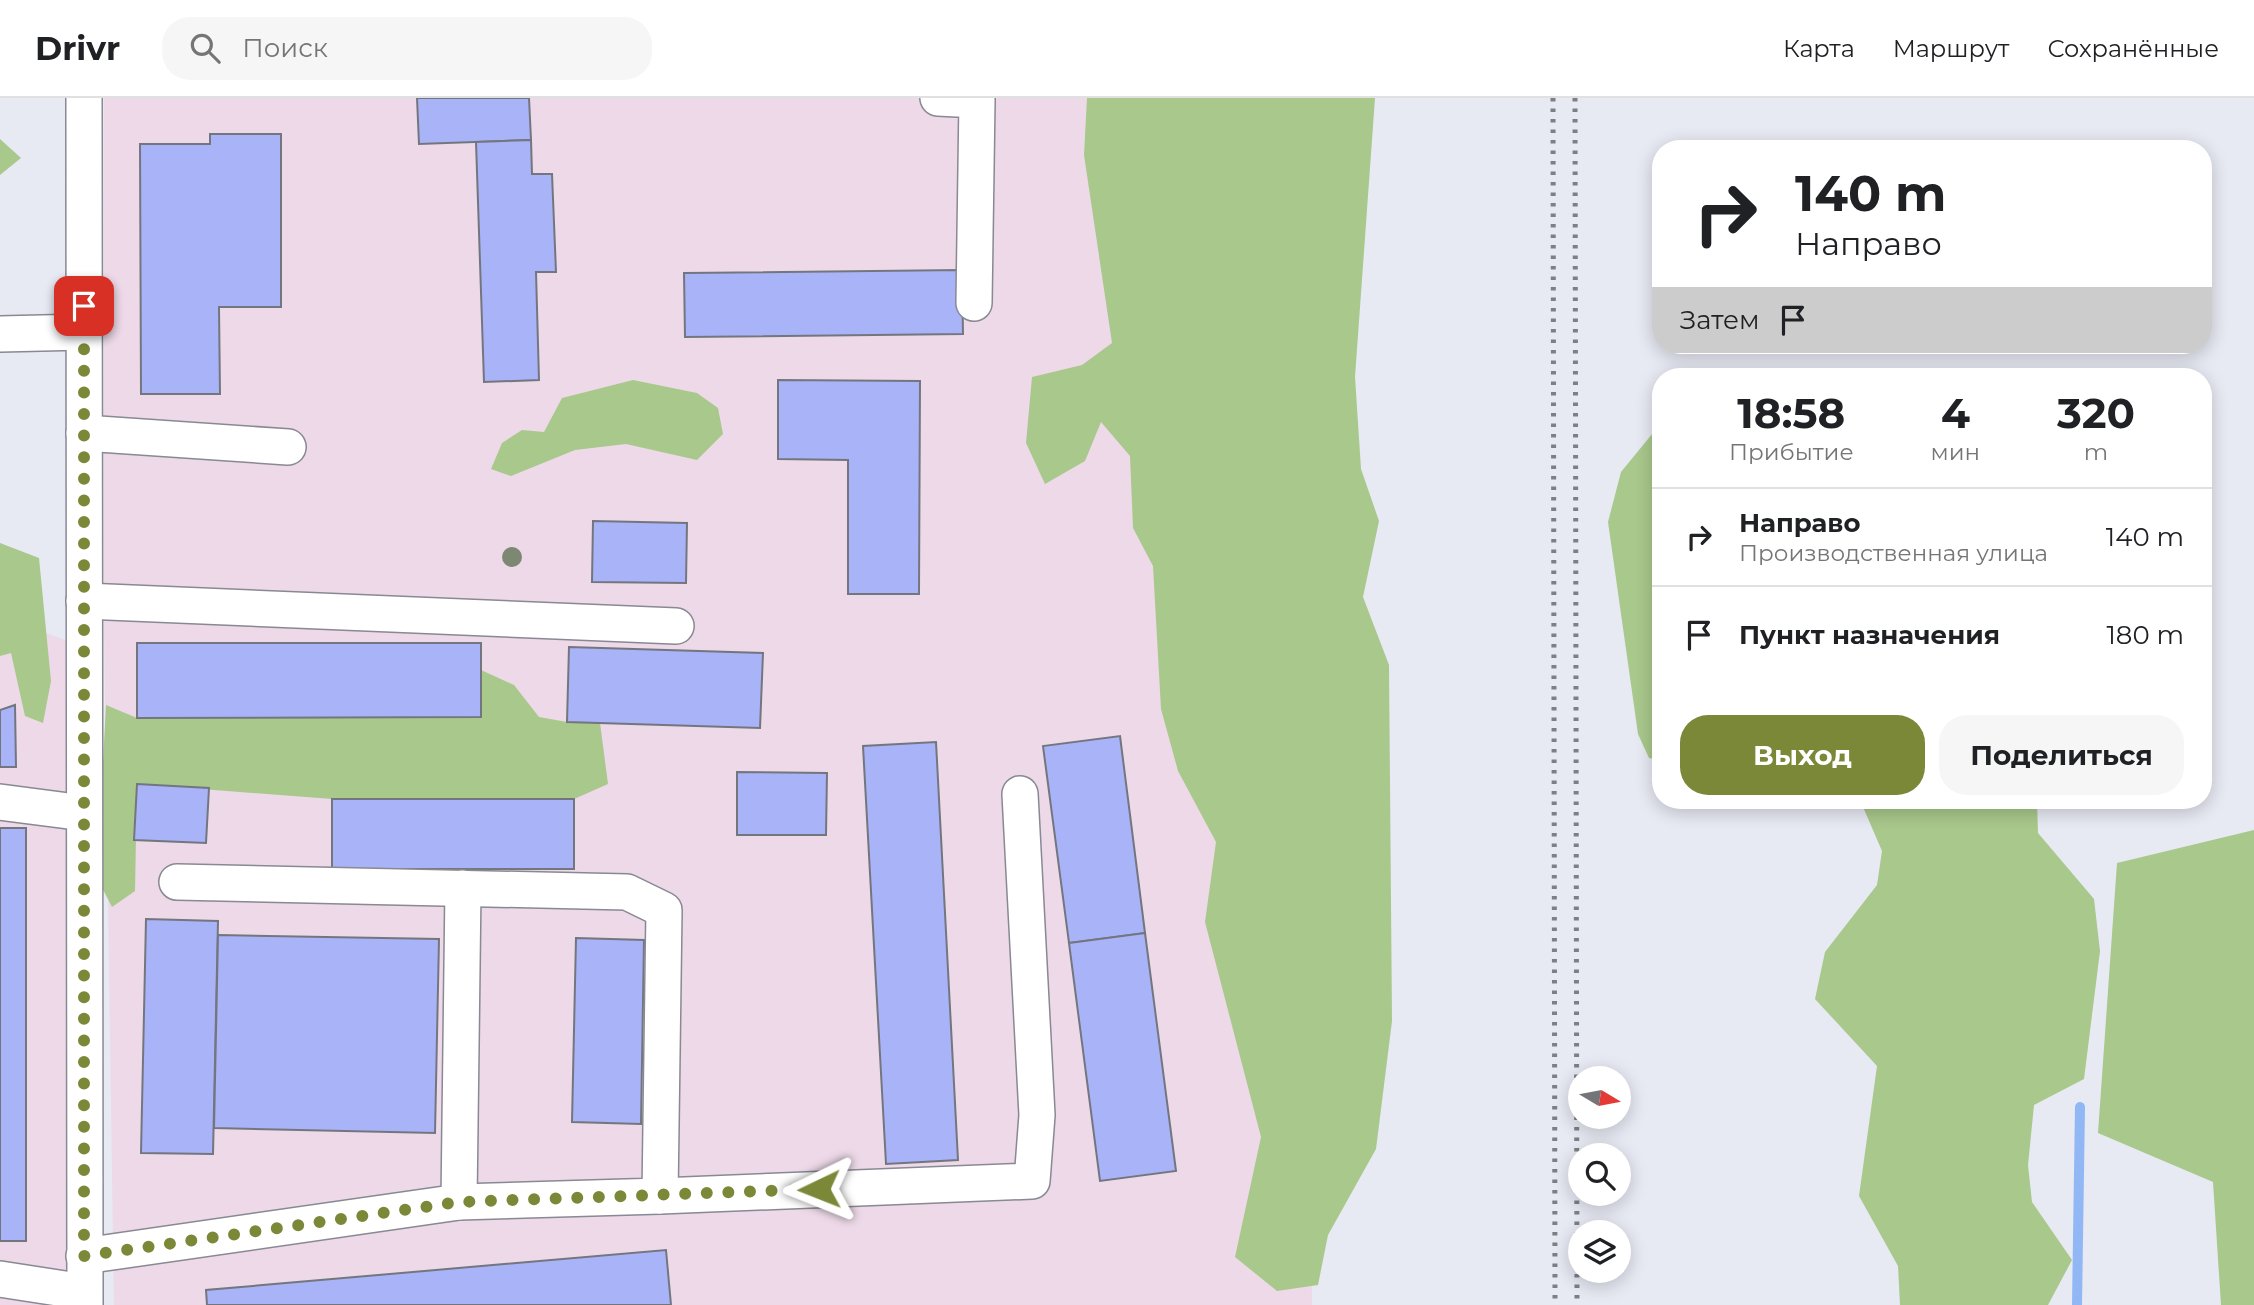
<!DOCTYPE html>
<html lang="ru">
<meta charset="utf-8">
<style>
body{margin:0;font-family:Montserrat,sans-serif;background:#f6f6f6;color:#202124;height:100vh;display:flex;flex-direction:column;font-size:26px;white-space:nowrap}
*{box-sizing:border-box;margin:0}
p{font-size:23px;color:#757577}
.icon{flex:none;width:38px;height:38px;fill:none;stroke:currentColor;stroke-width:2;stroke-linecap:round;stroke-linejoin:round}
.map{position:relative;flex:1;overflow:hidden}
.details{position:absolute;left:1652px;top:270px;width:560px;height:441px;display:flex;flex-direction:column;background:#fff;border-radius:28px;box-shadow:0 4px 18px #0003}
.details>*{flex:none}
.guide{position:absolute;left:1652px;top:42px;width:560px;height:214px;border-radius:28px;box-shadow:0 4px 18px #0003;background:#fff;color:#202124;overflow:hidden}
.needle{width:46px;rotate:100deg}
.controls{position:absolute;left:1568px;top:968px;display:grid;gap:14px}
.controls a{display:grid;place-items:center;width:63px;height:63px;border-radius:50%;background:#fff;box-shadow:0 4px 18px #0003;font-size:35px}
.pin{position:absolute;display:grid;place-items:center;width:60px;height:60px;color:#fff;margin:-30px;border-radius:14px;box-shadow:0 4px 10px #0006}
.me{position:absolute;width:77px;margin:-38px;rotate:268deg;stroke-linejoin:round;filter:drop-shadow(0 0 5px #0008)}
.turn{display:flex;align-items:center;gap:24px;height:147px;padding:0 28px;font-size:32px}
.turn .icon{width:91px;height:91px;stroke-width:2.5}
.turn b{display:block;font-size:49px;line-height:60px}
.then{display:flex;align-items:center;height:66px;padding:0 28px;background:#0003;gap:14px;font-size:26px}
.eta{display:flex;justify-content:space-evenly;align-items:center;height:119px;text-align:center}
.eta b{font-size:42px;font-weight:700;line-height:49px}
.primary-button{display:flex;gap:14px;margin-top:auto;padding:14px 28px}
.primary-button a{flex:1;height:80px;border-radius:28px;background:#7a8837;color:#fff;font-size:28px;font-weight:700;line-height:80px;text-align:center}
.primary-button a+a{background:#f6f6f6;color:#202124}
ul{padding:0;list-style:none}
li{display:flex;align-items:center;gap:21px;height:98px;padding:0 28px;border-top:2px solid #e0e0e0}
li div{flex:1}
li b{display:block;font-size:26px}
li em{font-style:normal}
header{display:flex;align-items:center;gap:42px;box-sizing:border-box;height:98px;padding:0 35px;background:#fff;border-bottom:2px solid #e0e0e0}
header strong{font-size:33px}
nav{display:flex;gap:38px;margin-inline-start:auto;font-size:24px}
.search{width:490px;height:63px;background:#f6f6f6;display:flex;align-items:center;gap:18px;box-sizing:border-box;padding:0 24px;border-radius:28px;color:#757577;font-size:26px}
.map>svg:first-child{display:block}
.industrial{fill:#edd9e8}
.green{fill:#a9c88c}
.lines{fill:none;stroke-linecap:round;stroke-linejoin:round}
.stream{stroke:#91b7f5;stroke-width:10}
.building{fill:#a9b3f8;stroke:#74767f;stroke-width:2}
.minor-casing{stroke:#888993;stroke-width:38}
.minor{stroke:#fff;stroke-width:35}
.rail{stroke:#7e7f85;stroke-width:5;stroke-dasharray:3.5 7;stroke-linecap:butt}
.tree{fill:#7c8872}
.route{stroke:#7a8837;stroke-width:12;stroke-dasharray:0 21.6}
</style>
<header>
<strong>Drivr</strong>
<div class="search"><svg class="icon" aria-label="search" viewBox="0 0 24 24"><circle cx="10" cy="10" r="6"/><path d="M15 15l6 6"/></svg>Поиск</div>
<nav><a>Карта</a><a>Маршрут</a><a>Сохранённые</a></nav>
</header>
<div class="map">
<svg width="2254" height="1207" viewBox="0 0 2254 1207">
<rect width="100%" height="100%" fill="#e7e9f3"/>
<g class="industrial">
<path d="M104,0H1300L1312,1207H114L104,532Z"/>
<path d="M11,522L70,544L66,1207H0V529Z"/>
</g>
<g class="green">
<path d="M1087,0H1375L1355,279L1361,371L1379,423L1363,499L1389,567L1392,923L1376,1051L1328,1137L1318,1187L1277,1193L1235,1159L1261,1039L1205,824L1216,744L1178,673L1161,611L1153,468L1133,430L1130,358L1101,324L1085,363L1045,386L1026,345L1032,279L1082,267L1112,245L1084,57Z"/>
<path d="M0,41L21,60L0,77Z"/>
<path d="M633,282L697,295L718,310L723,336L697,362L626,346L575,352L511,378L491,371L502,345L522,332L544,334L562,300Z"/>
<path d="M1657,330H1661V662L1649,660L1638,636L1608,424L1621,374Z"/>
<path d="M0,445L39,460L51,583L43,625L25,618L11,555L0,558Z"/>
<path d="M481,572L514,587L539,619L567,624L600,625L608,686L574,701H332L137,686L135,793L112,809L97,780L106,607L137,620L480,619Z"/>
<path d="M1860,702H2037L2038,735L2094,801L2100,853L2084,981L2034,1007L2028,1067L2032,1104L2072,1162L2048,1207H1900L1898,1168L1859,1098L1877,968L1815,901L1825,854L1877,787L1882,753Z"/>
<path d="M2254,732V1207H2221L2213,1084L2098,1035L2117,765Z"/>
</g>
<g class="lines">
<path class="stream" d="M2077,1207L2080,1009"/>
</g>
<g class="building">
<path d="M417,0H529L531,42L419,46Z"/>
<path d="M210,36H281V209H219L220,296H141L140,46H210Z"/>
<path d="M531,42L532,76H552L556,174H536L539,282L484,284L476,44Z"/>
<path d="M962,172L963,236L685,239L684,175Z"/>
<path d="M778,282L920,283L919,496H848V362L778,361Z"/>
<path d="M593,423L687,425L686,485L592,484Z"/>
<path d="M137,545H481V619L137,620Z"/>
<path d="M569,549L763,555L760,630L567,624Z"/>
<path d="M15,607L16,669H0V612Z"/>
<path d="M1120,638L1145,835L1069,845L1043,648Z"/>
<path d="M936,644L958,1062L886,1066L863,648Z"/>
<path d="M737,674L827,675L826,737H737Z"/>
<path d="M137,686L209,690L206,745L134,742Z"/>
<rect x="332" y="701" width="242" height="70"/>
<rect x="0" y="730" width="26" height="413"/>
<path d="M146,821L218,823L213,1056L141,1055Z"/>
<path d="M1145,835L1176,1073L1100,1083L1069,845Z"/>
<path d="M218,837L439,841L435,1035L214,1030Z"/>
<path d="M576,840L644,842L641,1026L572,1024Z"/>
<path d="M666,1152L671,1207H207L206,1192Z"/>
</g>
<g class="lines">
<defs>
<g id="minor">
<path d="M84,0L85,1207"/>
<path d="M938,0L977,2L974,205"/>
<path d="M0,236L84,234"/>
<path d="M84,335L288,349"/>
<path d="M84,503L676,528"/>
<path d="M0,704L84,715"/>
<path d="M660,1098L1032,1083L1037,1017L1020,696"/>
<path d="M459,1104L463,790"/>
<path d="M84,1158L459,1104L660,1098L664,812L627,794L177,784"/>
<path d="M0,1181L84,1194"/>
</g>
</defs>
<use href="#minor" class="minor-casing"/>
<use href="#minor" class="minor"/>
<g class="rail">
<path d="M1553,0L1555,1207"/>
<path d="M1575,0L1577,1207"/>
</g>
</g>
<circle class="tree" cx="512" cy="459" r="10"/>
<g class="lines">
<path class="route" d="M84,208V1158L459,1104L819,1091"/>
</g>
</svg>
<div class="controls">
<a><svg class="needle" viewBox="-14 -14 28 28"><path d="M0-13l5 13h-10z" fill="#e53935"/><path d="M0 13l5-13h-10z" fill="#757577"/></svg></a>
<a><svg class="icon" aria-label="search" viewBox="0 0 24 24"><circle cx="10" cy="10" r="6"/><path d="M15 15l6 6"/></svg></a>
<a><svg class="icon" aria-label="layers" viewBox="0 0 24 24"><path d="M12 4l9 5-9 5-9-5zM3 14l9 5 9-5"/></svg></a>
</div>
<div class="pin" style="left:84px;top:208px;background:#d93025"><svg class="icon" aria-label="arrive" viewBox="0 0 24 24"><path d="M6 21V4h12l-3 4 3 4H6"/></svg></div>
<svg class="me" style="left:819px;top:1091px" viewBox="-20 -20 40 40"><path d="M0-17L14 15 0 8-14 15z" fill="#7a8837" stroke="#fff" stroke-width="4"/></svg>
<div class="guide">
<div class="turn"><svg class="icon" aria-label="right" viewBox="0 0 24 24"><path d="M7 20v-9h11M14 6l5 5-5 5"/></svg><div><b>140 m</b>Направо</div></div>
<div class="then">Затем<svg class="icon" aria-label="arrive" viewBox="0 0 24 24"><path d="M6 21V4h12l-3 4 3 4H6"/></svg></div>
</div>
<section class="details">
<div class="eta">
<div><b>18:58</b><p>Прибытие</p></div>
<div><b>4</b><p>мин</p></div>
<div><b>320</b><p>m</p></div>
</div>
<ul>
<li><svg class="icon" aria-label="right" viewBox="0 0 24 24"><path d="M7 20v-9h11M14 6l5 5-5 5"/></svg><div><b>Направо</b><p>Производственная улица</p></div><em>140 m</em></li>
<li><svg class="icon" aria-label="arrive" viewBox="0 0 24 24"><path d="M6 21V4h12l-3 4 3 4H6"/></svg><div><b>Пункт назначения</b></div><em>180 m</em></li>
</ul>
<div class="primary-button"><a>Выход</a><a>Поделиться</a></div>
</section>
</div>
